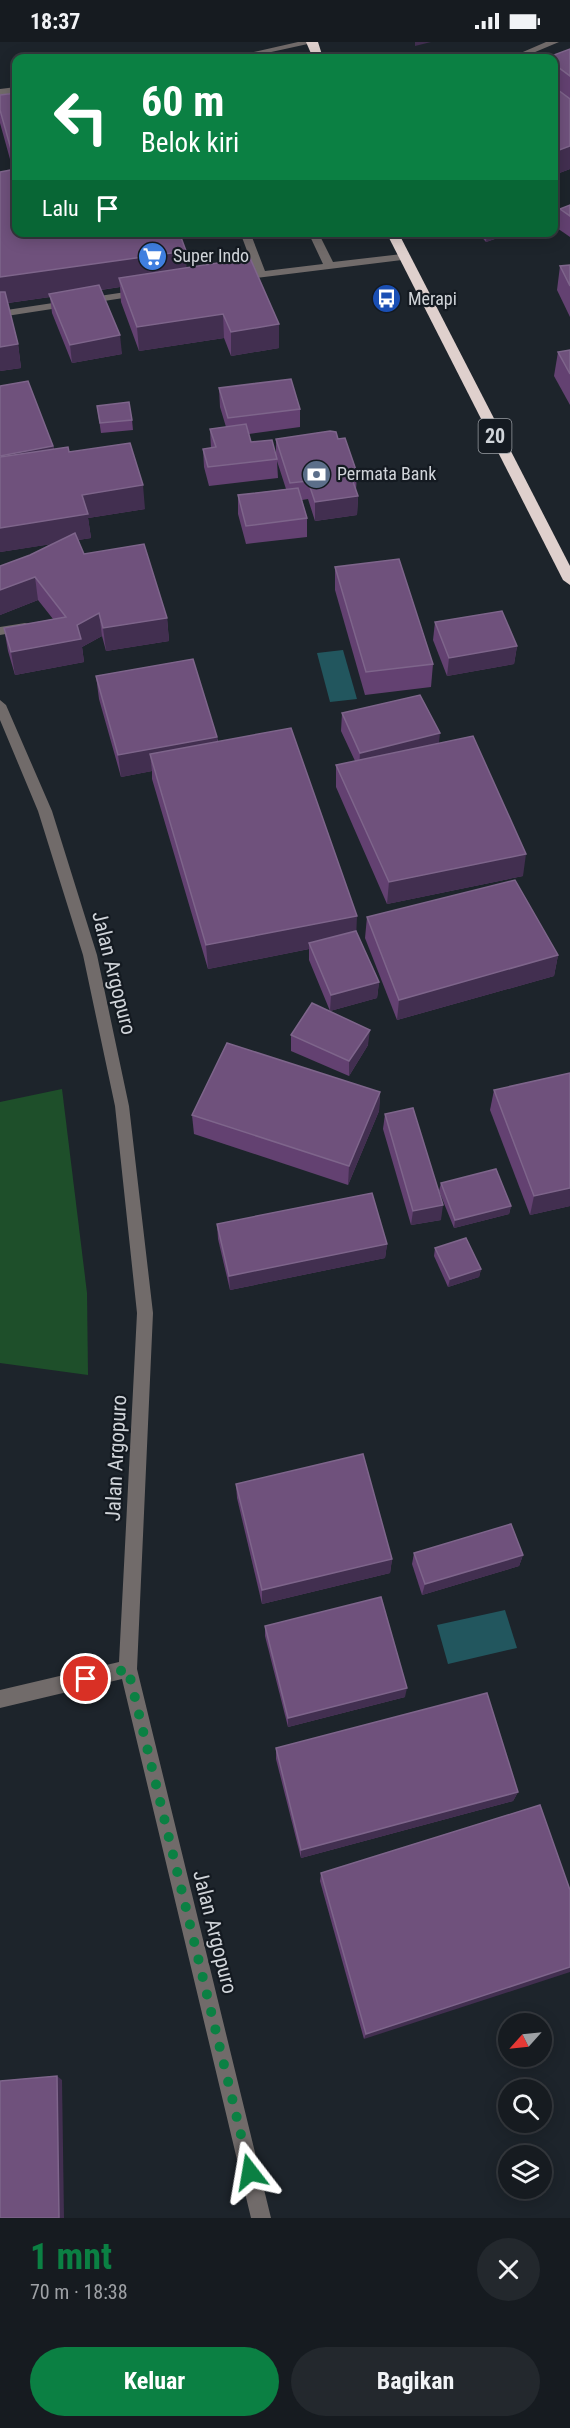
<!DOCTYPE html>
<html lang="id">
<meta charset="utf-8">
<style>
body{margin:0;font-family:"Roboto Condensed",sans-serif;background:#23282d;color:#f1f3f6;height:100vh;display:flex;flex-direction:column;font-size:22px;white-space:nowrap}
*{box-sizing:border-box;margin:0}
p{font-size:20px;color:#9ea1a5}
.icon{flex:none;width:33px;height:33px;fill:none;stroke:currentColor;stroke-width:2;stroke-linecap:round;stroke-linejoin:round}
.map{position:relative;height:2176px;overflow:hidden}
.details{display:flex;flex-direction:column;background:#161b20;flex:1}
.details>*{flex:none}
.banner{position:absolute;left:12px;top:12px;width:546px;height:183px;border-radius:12px;box-shadow:0 3px 15px #0003,0 0 0 2px #35393e;background:#0b8043;color:#fff;overflow:hidden}
.needle{width:39px;rotate:243deg}
.tools{position:absolute;left:498px;top:1971px;display:grid;gap:12px}
.tools a{display:grid;place-items:center;width:54px;height:54px;border-radius:50%;background:#161b20;box-shadow:0 3px 15px #0003,0 0 0 2px #35393e;font-size:30px}
.pin{position:absolute;display:grid;place-items:center;width:51px;height:51px;color:#fff;margin:-26px;border:3px solid #fff;border-radius:50%;box-shadow:0 2px 6px #0007}
.me{position:absolute;width:66px;margin:-33px;rotate:346deg;stroke-linejoin:round;filter:drop-shadow(0 0 4px #0008)}
.turn{display:flex;align-items:center;gap:21px;height:126px;padding:0 30px;font-size:27px}
.turn .icon{width:78px;height:78px;stroke-width:2.5}
.turn b{display:block;font-size:42px;line-height:51px}
.then{display:flex;align-items:center;height:57px;padding:0 30px;background:#0003;gap:12px;font-size:22px}
.round{display:grid;place-items:center;flex:none;width:63px;height:63px;border-radius:32px;background:#23282d}
.summary{display:flex;align-items:center;justify-content:space-between;height:102px;padding:0 30px}
h1{font-size:36px;font-weight:700;line-height:45px;color:#0b8043}
.action{display:flex;gap:12px;margin-top:auto;padding:12px 30px}
.action a{flex:1;height:69px;border-radius:36px;background:#0b8043;color:#fff;font-size:24px;font-weight:700;line-height:69px;text-align:center}
.action a+a{background:#23282d;color:#f1f3f6}
.status{display:flex;justify-content:space-between;align-items:center;height:42px;padding:0 30px;background:#161b20;direction:ltr}
.status svg{height:16px;fill:currentColor}
.map>svg:first-child{display:block}
.green{fill:#1e4f2a}
.water{fill:#22565e}
.lines{fill:none;stroke-linecap:round;stroke-linejoin:round}
.minor{fill:#716b6a;fill-rule:evenodd}
.highway{fill:#dfd0cd;fill-rule:evenodd}
.wall{fill:#634171}
.shaded-wall{fill:#422f50}
.building{fill:#6f517c;stroke:#7e658b;stroke-width:1.5}
.route{stroke:#0b8043;stroke-width:10;stroke-dasharray:0 18}
.labels{text-anchor:middle;stroke-width:4.5;stroke-linejoin:round;paint-order:stroke}
.far-poi-label{font-size:18px;fill:#d0d4d9;stroke:#141a21;text-anchor:start}
.shield{fill:#141a21;stroke:#989ca2;stroke-width:1.5}
.shield-label{font-size:20px;font-weight:bold;fill:#d0d4d9}
.street-label{font-size:21px;fill:#d0d4d9;stroke:#141a21}
</style>
<div class="status"><b>18:37</b><svg viewBox="0 0 49 12"><path d="M0 12V9h3v3zM5 12V6h3v6zM10 12V3h3v9zM15 12V0h3v12zM26 1h20v11H26zM47 4h2v5h-2z"/></svg></div>
<div class="map">
<svg width="570" height="2176" viewBox="0 0 570 2176">
<rect width="100%" height="100%" fill="#1d242b"/>
<path class="green" d="M62,1047L87,1251L88,1333L0,1321V1060Z"/>
<g class="water">
<path d="M343,608L357,657L330,660L317,611Z"/>
<path d="M505,1568L517,1606L448,1622L437,1583Z"/>
</g>
<g class="lines">
<g class="minor">
<path d="M298,0H317L244,16H227Z"/>
<path d="M546,0H559L521,16H509Z"/>
<path d="M16,45V51L0,53V47Z"/>
<path d="M240,190H250L265,229L323,222L308,190H318L333,220L402,212L407,215L402,218L240,238L236,237V233L255,230Z"/>
<path d="M139,248L144,251L143,253L0,275V269Z"/>
<path d="M25,581L29,582L31,585L29,588L0,593V585Z"/>
<path d="M0,658L6,663L52,769L97,913L129,1064L153,1271L137,1627L271,2176H251L122,1637L0,1666V1648L119,1620L137,1271L115,1064L83,913L38,769L0,678Z"/>
</g>
<g class="highway">
<path d="M306,0H318L323,16H313Z"/>
<path d="M386,190H398L570,524V543L563,538Z"/>
</g>
</g>
<g class="wall">
<path d="M570,7V127L554,133V16Z"/>
<path d="M0,53L187,226L279,282V306L231,314L224,296L139,309L121,260L120,245L101,248L122,312L72,321L52,271L50,255L8,261L18,302L21,326L0,329V130L13,128L0,81Z"/>
<path d="M570,163V195L557,186L560,167Z"/>
<path d="M477,190H515L486,200Z"/>
<path d="M570,223V275L557,248L560,224Z"/>
<path d="M570,308V363L554,334L558,310Z"/>
<path d="M0,344L53,404L54,407L69,410L145,467L88,476L91,496L78,498L84,512L167,576L169,599L106,609L102,594L82,605L84,620L15,633L8,609L4,586L53,577L38,558L0,573V524L30,513L51,502L0,510Z"/>
<path d="M219,346L300,367V385L249,392L251,400L276,412V397H338L357,431L356,449L358,454L357,473L315,479L308,457L302,458L307,476V495L246,502L238,472V453L286,447L277,419L278,436L209,444L204,425L203,407L211,406L210,387L226,385L220,365Z"/>
<path d="M97,364L132,378L133,388L101,391Z"/>
<path d="M335,525L433,622L431,645L365,653L335,548Z"/>
<path d="M435,580L517,604L514,622L447,634L433,598Z"/>
<path d="M96,634L217,695L218,699L356,889L379,940L377,956L330,969L309,918V907L208,927L152,737V729L121,735L99,657Z"/>
<path d="M342,671L439,701L523,834L387,862L336,745V723L355,719L341,689Z"/>
<path d="M367,875L558,913L554,934L397,978L365,896Z"/>
<path d="M291,993L368,1003L349,1034L291,1009Z"/>
<path d="M570,1031V1164L530,1173L490,1068L494,1048Z"/>
<path d="M380,1050L379,1069L348,1143L194,1092L192,1073Z"/>
<path d="M385,1072L441,1178L411,1183L383,1087Z"/>
<path d="M441,1141L511,1164L509,1172L454,1186L439,1149Z"/>
<path d="M217,1182L387,1202L385,1216L230,1248L218,1197Z"/>
<path d="M435,1206L481,1227L479,1235L448,1245L434,1214Z"/>
<path d="M236,1442L392,1517L390,1531L262,1562L237,1456Z"/>
<path d="M414,1511L523,1513L519,1524L422,1553L412,1522Z"/>
<path d="M265,1584L405,1655L288,1685L265,1594Z"/>
<path d="M276,1706L518,1750L513,1759L301,1816L276,1717Z"/>
<path d="M540,1763L364,1997L320,1839L321,1831Z"/>
</g>
<g class="shaded-wall">
<path d="M415,0H431L415,4Z"/>
<path d="M570,104V127L554,133V110Z"/>
<path d="M16,117V134L14,118Z"/>
<path d="M487,190H515L486,200Z"/>
<path d="M186,209L187,236H119L120,245L51,255L49,252L50,255L0,262V235Z"/>
<path d="M223,272L224,296L139,309L137,285Z"/>
<path d="M279,282V306L231,314V290Z"/>
<path d="M120,293L122,312L72,321L70,303Z"/>
<path d="M18,302L21,326L0,329V305Z"/>
<path d="M53,404L55,422L0,433V414Z"/>
<path d="M143,443L145,467L88,476L91,496L0,510V486L82,453Z"/>
<path d="M358,454L357,473L315,479V460Z"/>
<path d="M35,535L38,558L0,573V548Z"/>
<path d="M99,571L102,594L82,605L84,620L15,633L11,610L77,583Z"/>
<path d="M167,576L169,599L106,609L103,586Z"/>
<path d="M517,604L514,622L447,634L449,616Z"/>
<path d="M440,691L438,709L359,728L360,711Z"/>
<path d="M217,695L218,717L150,712L152,729L121,735L118,713Z"/>
<path d="M526,812L523,834L387,862L389,840Z"/>
<path d="M357,874L356,898L309,901V907L208,927L206,903Z"/>
<path d="M558,913L554,934L397,978L399,958Z"/>
<path d="M379,940L377,956L330,969L331,953Z"/>
<path d="M370,988L368,1003L349,1034V1019Z"/>
<path d="M380,1050L379,1069L348,1143L349,1124Z"/>
<path d="M570,1146V1164L530,1173L534,1154Z"/>
<path d="M443,1163L441,1178L411,1183L413,1169Z"/>
<path d="M511,1164L509,1172L454,1186L455,1178Z"/>
<path d="M387,1202L385,1216L230,1248L229,1234Z"/>
<path d="M481,1227L479,1235L448,1245L450,1237Z"/>
<path d="M523,1513L519,1524L422,1553L425,1542Z"/>
<path d="M392,1517L390,1531L262,1562V1548Z"/>
<path d="M407,1646L405,1655L288,1685V1676Z"/>
<path d="M518,1750L513,1759L301,1816V1808Z"/>
<path d="M570,1925V1930L364,1997L366,1992Z"/>
<path d="M57,2034L62,2038L64,2176H59Z"/>
</g>
<g class="building">
<path d="M570,7V34L554,22V16H546Z"/>
<path d="M554,45L570,57V104L554,110Z"/>
<path d="M16,51V117L14,118L0,68V53Z"/>
<path d="M16,127V190H179L186,209L0,235V130Z"/>
<path d="M570,163V174L560,167Z"/>
<path d="M250,216L279,282L231,290L223,272L137,285L119,236Z"/>
<path d="M570,223V244L560,224Z"/>
<path d="M99,243L120,293L70,303L49,252Z"/>
<path d="M0,250H5L18,302L0,305Z"/>
<path d="M570,308V332L558,310Z"/>
<path d="M291,337L300,367L228,376L219,346Z"/>
<path d="M28,339L53,404L0,414V344Z"/>
<path d="M129,360L132,378L100,381L97,364Z"/>
<path d="M246,382L251,400L272,398L277,417L208,425L203,407L216,405L210,387Z"/>
<path d="M330,389L336,390L338,397L345,396L357,431H350L358,454L315,460L308,439L290,441L276,397Z"/>
<path d="M130,401L143,443L82,453L88,472L0,486V415L68,405L69,410Z"/>
<path d="M298,446L307,476L246,484L238,453Z"/>
<path d="M75,491L84,512L144,502L167,576L103,586L99,571L77,583L81,597L11,610L4,586L66,575L35,535L0,548V524L30,513Z"/>
<path d="M399,517L433,622L366,630L335,525Z"/>
<path d="M502,569L517,604L449,616L435,580Z"/>
<path d="M193,617L217,695L118,713L96,634Z"/>
<path d="M420,653L440,691L360,711L342,671Z"/>
<path d="M291,686L357,874L206,903L150,712Z"/>
<path d="M473,694L526,812L389,840L336,723Z"/>
<path d="M515,838L558,913L399,958L367,875Z"/>
<path d="M356,889L379,940L331,953L309,901Z"/>
<path d="M312,961L370,988L349,1019L291,993Z"/>
<path d="M227,1001L380,1050L349,1124L192,1073Z"/>
<path d="M570,1031V1146L534,1154L494,1048Z"/>
<path d="M413,1066L443,1163L413,1169L385,1072Z"/>
<path d="M496,1127L511,1164L455,1178L441,1141Z"/>
<path d="M372,1151L387,1202L229,1234L217,1182Z"/>
<path d="M466,1196L481,1227L450,1237L435,1206Z"/>
<path d="M363,1412L392,1517L262,1548L236,1442Z"/>
<path d="M511,1482L523,1513L425,1542L414,1511Z"/>
<path d="M381,1555L407,1646L288,1676L265,1584Z"/>
<path d="M487,1651L518,1750L301,1808L276,1706Z"/>
<path d="M540,1763L570,1848V1925L366,1992L321,1831Z"/>
<path d="M57,2034L59,2176H0V2039Z"/>
</g>
<g class="lines">
<path class="route" d="M86,1637L128,1627L250,2130"/>
</g>
<defs>
<symbol id="supermarket-disc" viewBox="-11 -11 22 22"><circle r="9.5" fill="#3f7fe0" stroke="#141a21"/><path d="M-6-5.5h2.5l.6 2H6L4.5 2H-2.5L-4.4-4H-6ZM-1.5 3.2a1.3 1.3 0 1 0 .1 0ZM3 3.2a1.3 1.3 0 1 0 .1 0Z" fill="#fff"/></symbol>
<symbol id="bus-disc" viewBox="-11 -11 22 22"><circle r="9.5" fill="#1a4fb4" stroke="#141a21"/><path d="M-5-6H5V4H4V6H2V4H-2V6H-4V4H-5ZM-3.5-4V0h7V-4ZM-3.5 1.2v1.5H-2V1.2ZM2 1.2v1.5H3.5V1.2Z" fill="#fff"/></symbol>
<symbol id="bank-disc" viewBox="-11 -11 22 22"><circle r="9.5" fill="#5c6f8a" stroke="#141a21"/><path d="M-6-4H6V4H-6ZM0-2.3a2.3 2.3 0 1 0 0 4.6a2.3 2.3 0 1 0 0-4.6Z" fill="#fff"/></symbol>
</defs>
<g fill-rule="evenodd">
<use href="#supermarket-disc" x="136" y="198" width="33" height="33"/>
<use href="#bus-disc" x="370" y="240" width="33" height="33"/>
<use href="#bank-disc" x="300" y="416" width="33" height="33"/>
</g>
<g class="labels">
<g class="far-poi-label">
<text x="173" y="220">Super Indo</text>
<text x="408" y="263">Merapi</text>
<text x="337" y="438">Permata Bank</text>
</g>
<rect class="shield" x="478.5" y="377" width="33" height="34" rx="4.5"/>
<g class="shield-label">
<text x="495" y="401">20</text>
</g>
<g class="street-label">
<text transform="translate(114 931) rotate(76)" y="7">Jalan Argopuro</text>
<text transform="translate(116 1416) rotate(-87)" y="7">Jalan Argopuro</text>
<text transform="translate(215 1890) rotate(76)" y="7">Jalan Argopuro</text>
</g>
</g>
</svg>
<div class="tools">
<a><svg class="needle" viewBox="-14 -14 28 28"><path d="M0-13l5 13h-10z" fill="#e53935"/><path d="M0 13l5-13h-10z" fill="#9ea1a5"/></svg></a>
<a><svg class="icon" aria-label="search" viewBox="0 0 24 24"><circle cx="10" cy="10" r="6"/><path d="M15 15l6 6"/></svg></a>
<a><svg class="icon" aria-label="layers" viewBox="0 0 24 24"><path d="M12 4l9 5-9 5-9-5zM3 14l9 5 9-5"/></svg></a>
</div>
<div class="pin" style="left:86px;top:1637px;background:#d93025"><svg class="icon" aria-label="arrive" viewBox="0 0 24 24"><path d="M6 21V4h12l-3 4 3 4H6"/></svg></div>
<svg class="me" style="left:250px;top:2130px" viewBox="-20 -20 40 40"><path d="M0-17L14 15 0 8-14 15z" fill="#0b8043" stroke="#fff" stroke-width="4"/></svg>
<div class="banner">
<div class="turn"><svg class="icon" aria-label="left" viewBox="0 0 24 24"><path d="M17 20v-9H6M10 6l-5 5 5 5"/></svg><div><b>60 m</b>Belok kiri</div></div>
<div class="then">Lalu<svg class="icon" aria-label="arrive" viewBox="0 0 24 24"><path d="M6 21V4h12l-3 4 3 4H6"/></svg></div>
</div>
</div>
<section class="details">
<div class="summary"><div><h1>1 mnt</h1><p>70 m · 18:38</p></div><a class="round"><svg class="icon" aria-label="close" viewBox="0 0 24 24"><path d="M6 6l12 12M18 6L6 18"/></svg></a></div>
<div class="action"><a>Keluar</a><a>Bagikan</a></div>
</section>
